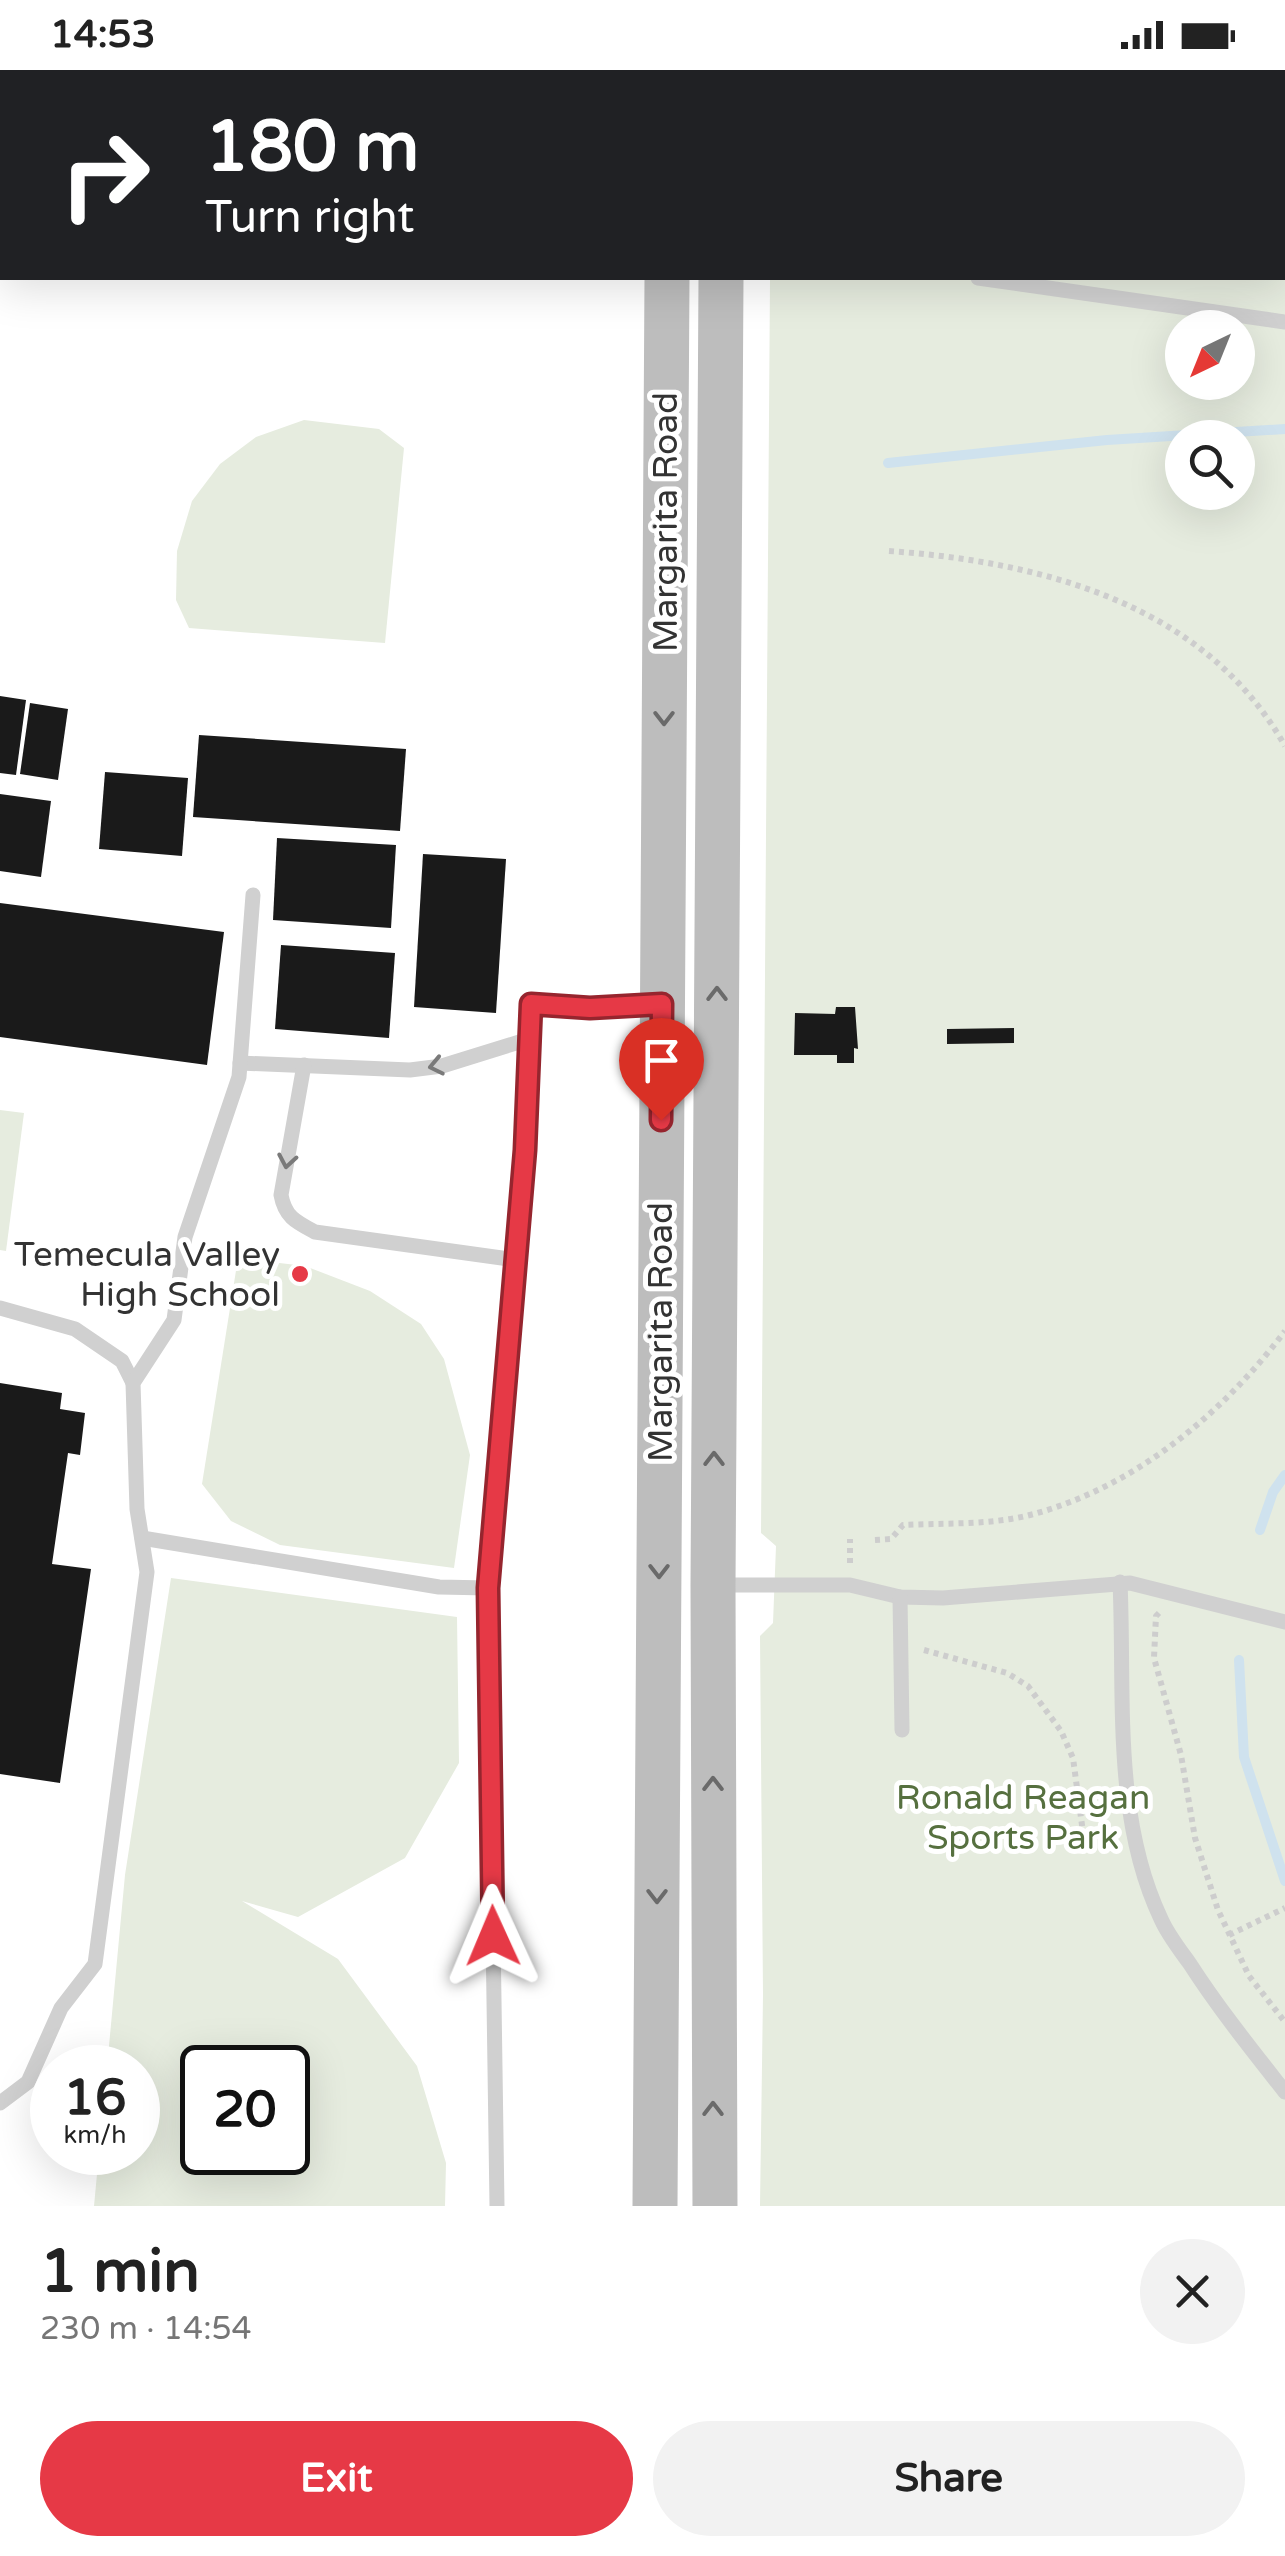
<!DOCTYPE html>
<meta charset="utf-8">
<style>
body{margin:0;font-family:"Varela Round",sans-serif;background:#f2f2f2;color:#222;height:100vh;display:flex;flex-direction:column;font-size:38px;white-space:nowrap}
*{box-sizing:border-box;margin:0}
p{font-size:32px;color:#767676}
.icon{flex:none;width:55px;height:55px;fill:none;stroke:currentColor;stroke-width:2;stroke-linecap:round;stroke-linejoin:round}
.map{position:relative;height:2136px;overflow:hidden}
.sheet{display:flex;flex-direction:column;background:#fff;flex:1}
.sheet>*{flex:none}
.banner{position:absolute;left:0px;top:0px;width:1285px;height:210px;box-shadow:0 10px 40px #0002;background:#202124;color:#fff;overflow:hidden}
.needle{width:65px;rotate:223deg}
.fabs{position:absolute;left:1165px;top:240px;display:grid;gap:20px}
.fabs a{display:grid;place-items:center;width:90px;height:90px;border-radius:50%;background:#fff;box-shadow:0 10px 40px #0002;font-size:50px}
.speed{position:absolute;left:30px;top:1975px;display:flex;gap:20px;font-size:50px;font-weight:700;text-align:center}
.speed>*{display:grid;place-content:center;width:130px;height:130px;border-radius:50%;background:#fff;box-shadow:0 10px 40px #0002;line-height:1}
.speed small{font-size:25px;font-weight:400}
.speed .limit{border:5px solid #111;border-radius:15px;background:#fff;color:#111}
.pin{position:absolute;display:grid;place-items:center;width:85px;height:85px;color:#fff;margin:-102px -42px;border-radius:50% 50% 50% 0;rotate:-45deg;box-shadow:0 0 10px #0007}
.pin .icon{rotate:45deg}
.me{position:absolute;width:110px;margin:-55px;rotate:359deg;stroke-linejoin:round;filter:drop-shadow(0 0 8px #0008)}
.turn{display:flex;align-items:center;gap:35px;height:210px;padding:0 40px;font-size:45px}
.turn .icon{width:130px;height:130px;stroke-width:2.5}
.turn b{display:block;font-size:70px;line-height:85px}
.round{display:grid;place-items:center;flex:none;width:105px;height:105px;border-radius:52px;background:#f2f2f2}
.head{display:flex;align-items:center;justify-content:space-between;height:170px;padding:0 40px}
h1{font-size:60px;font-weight:800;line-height:75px}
.button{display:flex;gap:20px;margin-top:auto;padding:20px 40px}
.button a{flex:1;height:115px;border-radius:60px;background:#e63946;color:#fff;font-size:40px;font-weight:800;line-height:115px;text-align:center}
.button a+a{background:#f2f2f2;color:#222}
.status{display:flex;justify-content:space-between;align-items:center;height:70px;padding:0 50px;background:#fff;direction:ltr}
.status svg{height:28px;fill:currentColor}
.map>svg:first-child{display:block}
.green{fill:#e6ecdf;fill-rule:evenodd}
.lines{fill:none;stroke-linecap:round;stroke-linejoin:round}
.stream{stroke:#cfe2ee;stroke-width:10}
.building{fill:#1a1a1a}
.path{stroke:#cdcdcd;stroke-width:6;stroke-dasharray:5 5;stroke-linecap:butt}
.lane{stroke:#d0d0d0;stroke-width:15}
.secondary{stroke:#bdbdbd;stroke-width:45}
.oneway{stroke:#6a6a6a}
.oneway2{stroke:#7a7a7a}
.route-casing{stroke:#96252e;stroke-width:25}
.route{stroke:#e63946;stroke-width:18}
.poi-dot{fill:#e63946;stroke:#fff;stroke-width:4}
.labels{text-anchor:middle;stroke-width:10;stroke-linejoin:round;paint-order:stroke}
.street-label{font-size:35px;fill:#333;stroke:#fff}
.poi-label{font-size:35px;fill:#333;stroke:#fff;text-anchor:end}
.park-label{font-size:35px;fill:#56703f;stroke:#fff}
</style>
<div class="status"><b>14:53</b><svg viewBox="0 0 49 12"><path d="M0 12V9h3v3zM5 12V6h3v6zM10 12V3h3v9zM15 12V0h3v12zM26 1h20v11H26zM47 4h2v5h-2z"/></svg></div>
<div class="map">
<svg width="1285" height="2136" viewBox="0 0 1285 2136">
<rect width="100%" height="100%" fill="#fff"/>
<g class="green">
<path d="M771,0H1285V2136H760L763,1925L760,1566L773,1553L776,1476L761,1463L770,208H1282V2ZM1182,258H1238V312H1182ZM1182,368H1238V422H1182Z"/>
<path d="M304,350L379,359L404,378L385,573L189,558L176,530L177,481L192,431L220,394L256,367Z"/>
<path d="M0,1040L24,1043L6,1181L0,1180Z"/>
<path d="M238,1188L305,1196L370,1221L421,1254L444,1289L470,1385L454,1498L280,1475L231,1451L202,1414Z"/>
<path d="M171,1508L457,1547L459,1693L405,1788L298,1847L242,1831L338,1889L417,1996L446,2093L445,2136H94L99,2083L138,2082V1998L107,1997L125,1805ZM202,1998H288V2082H202Z"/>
</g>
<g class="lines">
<g class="stream">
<path d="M888,393L1107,370L1285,359"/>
<path d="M1260,1460L1273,1422L1285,1405"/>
<path d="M1239,1590L1244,1687L1285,1811"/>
</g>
</g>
<g class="building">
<path d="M0,626L26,630L16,705L0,703Z"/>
<path d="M30,633L68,639L58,710L20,704Z"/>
<path d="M199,665L406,679L400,761L193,747Z"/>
<path d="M105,702L188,708L182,786L99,779Z"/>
<path d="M0,724L51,731L41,807L0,801Z"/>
<path d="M277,768L396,775L391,858L273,850Z"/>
<path d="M423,784L506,789L496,943L414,937Z"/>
<path d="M0,833L224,862L207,995L0,967Z"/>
<path d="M281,875L395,883L389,968L275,959Z"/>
<path d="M836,937H855L858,979L854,978V993H837V985H794L795,943L835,944Z"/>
<path d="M1014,958V973L947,974V959Z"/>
<path d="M0,1313L62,1323L60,1339L85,1343L80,1385L68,1383L52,1494L91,1499L60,1713L0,1704Z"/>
</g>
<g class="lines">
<g class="path">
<path d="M889,481C1041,492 1204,533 1285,676"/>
<path d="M875,1470L891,1469L903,1455C943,1453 987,1455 1026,1446C1131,1420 1221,1346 1285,1261"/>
<path d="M850,1493V1469"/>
<path d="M1159,1543L1156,1546L1154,1588L1181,1685L1195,1768L1218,1840L1249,1906L1285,1952"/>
<path d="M924,1580L1007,1603L1028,1616L1061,1661L1073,1688L1084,1770"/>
<path d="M1229,1865L1285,1838"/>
</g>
<g class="lane">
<path d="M949,2V0"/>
<path d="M1058,2V0"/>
<path d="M978,208L1285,252"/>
<path d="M240,993L410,1000L442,996L529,969"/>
<path d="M304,995L281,1125C285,1147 296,1152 315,1162L516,1190"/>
<path d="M0,1238L75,1259L122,1291L133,1313"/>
<path d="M142,1468L439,1517L488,1518"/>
<path d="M1120,1512C1125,1623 1112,1746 1161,1849C1168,1865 1180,1880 1190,1894C1219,1939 1252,1980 1285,2022"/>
<path d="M716,1515H850L900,1527L943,1528L1130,1513L1285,1552"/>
<path d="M900,1527L902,1660"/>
<path d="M0,2033L28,2012L61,1938L95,1894L147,1502L137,1439L133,1313L174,1250L185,1167L239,1007L253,825"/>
<path d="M497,2136L488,1518L525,1080L531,933L590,937L657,935"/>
</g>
<g class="secondary">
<path d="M668,2V0"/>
<path d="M722,2V0"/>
<path d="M655,2136L667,208"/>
<path d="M715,2136L713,1516L721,208"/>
</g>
</g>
<defs><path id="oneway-chevron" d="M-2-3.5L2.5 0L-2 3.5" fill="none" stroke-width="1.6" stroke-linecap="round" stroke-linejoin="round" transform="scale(2.5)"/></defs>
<g class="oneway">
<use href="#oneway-chevron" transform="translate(664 648) rotate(90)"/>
<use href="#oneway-chevron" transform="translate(717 924) rotate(-90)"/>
<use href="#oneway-chevron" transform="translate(714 1389) rotate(-90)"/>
<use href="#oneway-chevron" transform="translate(659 1501) rotate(90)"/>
<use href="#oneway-chevron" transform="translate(713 1714) rotate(-90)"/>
<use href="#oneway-chevron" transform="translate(657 1826) rotate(90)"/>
<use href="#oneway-chevron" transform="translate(713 2039) rotate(-90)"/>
</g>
<g class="oneway2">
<use href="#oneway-chevron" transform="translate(436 996) rotate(168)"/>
<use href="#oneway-chevron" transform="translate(287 1091) rotate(100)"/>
</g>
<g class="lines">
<defs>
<path id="route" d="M493,1866L488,1518L525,1080L531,934L590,938L662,934L661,1050"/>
</defs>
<use href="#route" class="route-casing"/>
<use href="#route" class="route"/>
</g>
<circle class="poi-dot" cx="300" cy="1204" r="10"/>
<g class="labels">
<g class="street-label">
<text transform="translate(665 452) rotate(-90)" y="12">Margarita Road</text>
<text transform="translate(660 1262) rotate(-90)" y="12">Margarita Road</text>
</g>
<g class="poi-label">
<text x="280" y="1196">Temecula Valley<tspan x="280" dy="40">High School</tspan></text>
</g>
<g class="park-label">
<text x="1023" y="1739">Ronald Reagan<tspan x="1023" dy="40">Sports Park</tspan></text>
</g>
</g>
</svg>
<div class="fabs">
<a><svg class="needle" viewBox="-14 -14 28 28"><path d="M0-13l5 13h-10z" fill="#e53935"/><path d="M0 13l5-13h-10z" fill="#767676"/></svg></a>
<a><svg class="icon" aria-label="search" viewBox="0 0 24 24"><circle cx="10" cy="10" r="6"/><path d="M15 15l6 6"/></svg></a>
</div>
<div class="speed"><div>16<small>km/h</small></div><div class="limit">20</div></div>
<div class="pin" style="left:661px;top:1050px;background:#d93025"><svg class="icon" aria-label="arrive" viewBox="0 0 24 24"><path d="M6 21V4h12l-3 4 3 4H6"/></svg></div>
<svg class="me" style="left:493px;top:1866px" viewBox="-20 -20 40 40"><path d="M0-17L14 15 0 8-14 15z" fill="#e63946" stroke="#fff" stroke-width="4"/></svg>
<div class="banner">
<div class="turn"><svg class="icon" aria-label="right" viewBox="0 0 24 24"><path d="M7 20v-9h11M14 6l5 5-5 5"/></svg><div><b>180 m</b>Turn right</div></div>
</div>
</div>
<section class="sheet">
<div class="head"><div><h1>1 min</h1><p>230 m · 14:54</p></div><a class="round"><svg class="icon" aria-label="close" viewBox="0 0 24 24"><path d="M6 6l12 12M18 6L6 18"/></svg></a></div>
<div class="button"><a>Exit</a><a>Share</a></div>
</section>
